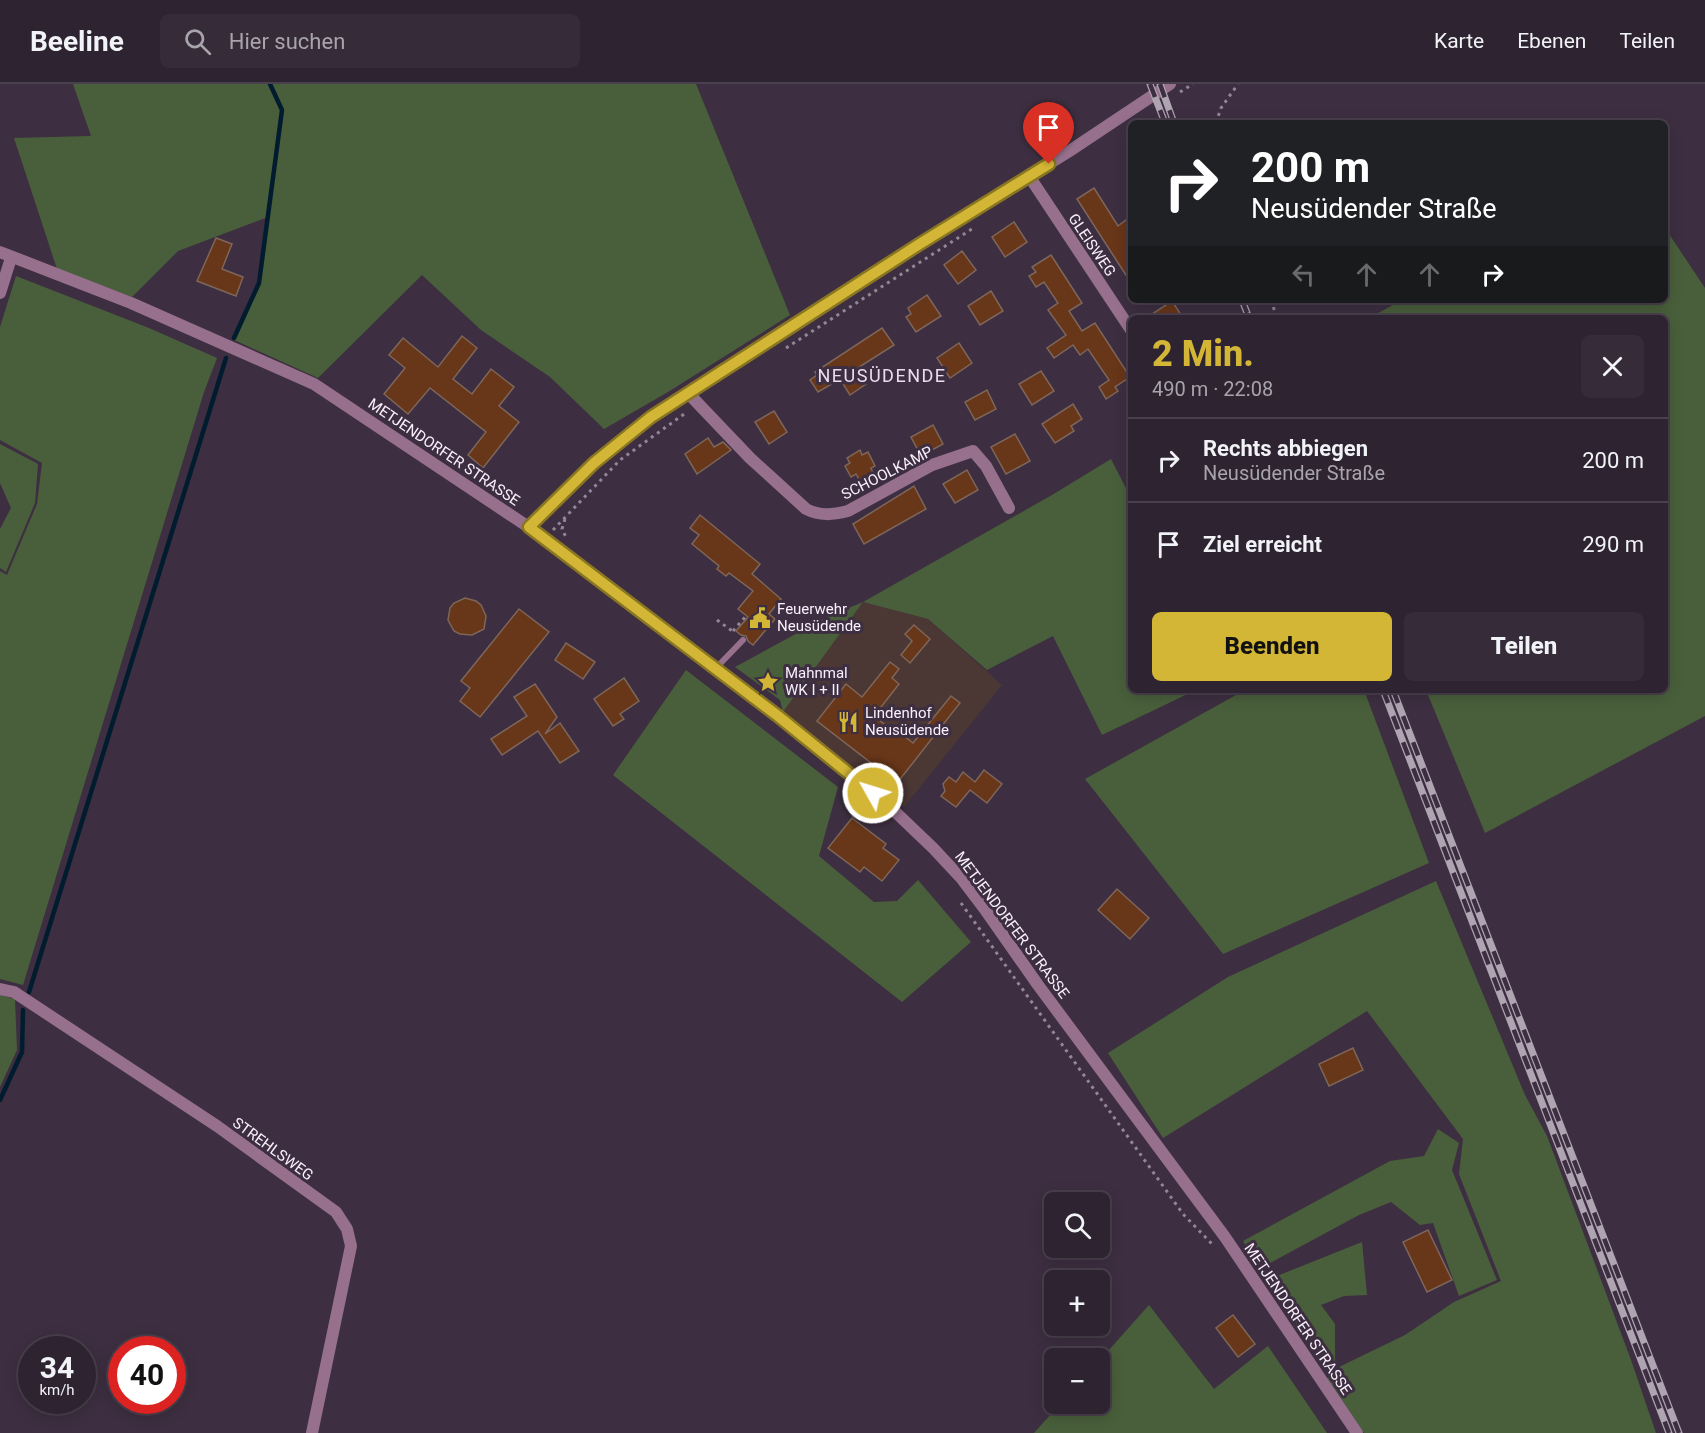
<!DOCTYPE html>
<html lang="de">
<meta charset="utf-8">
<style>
body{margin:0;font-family:Roboto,sans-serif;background:#362b39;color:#f1f3f6;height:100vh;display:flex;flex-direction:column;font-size:22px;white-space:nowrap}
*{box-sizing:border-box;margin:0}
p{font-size:20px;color:#a7a4ab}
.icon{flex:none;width:33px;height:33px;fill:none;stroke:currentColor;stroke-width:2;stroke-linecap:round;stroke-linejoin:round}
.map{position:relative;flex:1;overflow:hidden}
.sheet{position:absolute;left:1128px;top:231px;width:540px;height:378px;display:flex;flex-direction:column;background:#2e2331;border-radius:9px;box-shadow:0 3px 15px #0003,0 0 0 2px #49404d}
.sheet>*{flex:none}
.hud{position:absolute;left:1128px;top:36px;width:540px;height:183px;border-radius:9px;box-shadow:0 3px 15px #0003,0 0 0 2px #49404d;background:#202124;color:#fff;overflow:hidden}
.controls{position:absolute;left:1044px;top:1108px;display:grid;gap:12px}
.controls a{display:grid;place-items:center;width:66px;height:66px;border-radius:9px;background:#2e2331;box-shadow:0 3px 15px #0003,0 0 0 2px #49404d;font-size:30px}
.speed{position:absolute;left:18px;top:1252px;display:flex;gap:12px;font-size:30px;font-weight:700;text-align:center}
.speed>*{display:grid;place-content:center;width:78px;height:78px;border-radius:50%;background:#2e2331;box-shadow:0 3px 15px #0003,0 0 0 2px #49404d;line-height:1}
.speed small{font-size:15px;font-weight:400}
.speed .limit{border:9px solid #d22;background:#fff;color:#111}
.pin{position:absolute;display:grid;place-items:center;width:51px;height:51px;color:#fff;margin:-62px -26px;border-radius:50% 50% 50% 0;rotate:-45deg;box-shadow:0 0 6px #0007}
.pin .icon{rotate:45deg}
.me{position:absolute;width:66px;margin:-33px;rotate:309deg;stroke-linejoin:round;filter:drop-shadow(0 0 4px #0008)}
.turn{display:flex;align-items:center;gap:21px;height:126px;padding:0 24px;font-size:27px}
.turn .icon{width:78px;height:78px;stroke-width:2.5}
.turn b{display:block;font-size:42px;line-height:51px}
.lanes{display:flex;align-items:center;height:57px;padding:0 24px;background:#0003;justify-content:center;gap:30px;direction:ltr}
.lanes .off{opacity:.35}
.round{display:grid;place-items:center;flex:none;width:63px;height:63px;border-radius:9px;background:#362b39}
.overview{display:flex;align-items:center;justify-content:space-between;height:102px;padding:0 24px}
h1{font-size:36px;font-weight:800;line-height:45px;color:#d3b635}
.cta{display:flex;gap:12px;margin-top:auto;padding:12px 24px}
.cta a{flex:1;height:69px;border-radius:9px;background:#d3b635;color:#111;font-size:24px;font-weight:800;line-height:69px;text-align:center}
.cta a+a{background:#362b39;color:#f1f3f6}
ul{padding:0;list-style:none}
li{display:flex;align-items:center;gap:18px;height:84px;padding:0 24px;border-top:2px solid #49404d}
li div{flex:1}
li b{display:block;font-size:22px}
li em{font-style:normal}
header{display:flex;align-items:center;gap:36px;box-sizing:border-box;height:84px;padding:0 30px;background:#2e2331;border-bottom:2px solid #49404d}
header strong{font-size:28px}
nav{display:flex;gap:33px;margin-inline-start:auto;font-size:21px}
.search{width:420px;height:54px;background:#362b39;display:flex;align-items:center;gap:15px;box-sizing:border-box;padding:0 21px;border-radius:9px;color:#a7a4ab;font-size:22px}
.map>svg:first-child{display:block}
.commercial{fill:#4b3734}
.green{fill:#495f3b}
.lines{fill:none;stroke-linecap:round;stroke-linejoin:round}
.stream{stroke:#021c2f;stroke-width:4.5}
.building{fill:#683619;stroke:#7e665a;stroke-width:1.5}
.path{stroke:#938796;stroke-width:3;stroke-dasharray:3 4.5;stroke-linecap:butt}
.service{stroke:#97708d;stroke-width:6}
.minor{stroke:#97708d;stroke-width:12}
.tertiary{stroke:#97708d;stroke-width:12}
.rail-casing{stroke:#afa4b2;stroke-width:7}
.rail{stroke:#3d2f41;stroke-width:4.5;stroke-dasharray:14;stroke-linecap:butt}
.route-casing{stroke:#897622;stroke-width:15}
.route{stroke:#d3b635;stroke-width:10}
.labels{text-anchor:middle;stroke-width:6;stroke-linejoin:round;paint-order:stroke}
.street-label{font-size:15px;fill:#f9f0fb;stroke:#3d2f41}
.poi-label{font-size:15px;fill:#f9f0fb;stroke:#3d2f41;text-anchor:start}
.quarter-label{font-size:18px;letter-spacing:1.5px;fill:#eddbf2;stroke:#3d2f41}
</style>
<header>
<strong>Beeline</strong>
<div class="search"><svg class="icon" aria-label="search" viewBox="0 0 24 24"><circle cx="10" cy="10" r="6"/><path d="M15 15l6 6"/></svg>Hier suchen</div>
<nav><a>Karte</a><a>Ebenen</a><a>Teilen</a></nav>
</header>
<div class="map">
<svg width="1705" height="1349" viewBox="0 0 1705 1349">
<rect width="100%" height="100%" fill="#3d2f41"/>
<path class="commercial" d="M863,518L928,535L1002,601L904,723L783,628Z"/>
<g class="green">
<path d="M73,0H696L790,231L668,308L604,345L550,293L481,246L422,191L318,294L232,255L259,199L268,133L178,167L132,213L57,185L14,54L91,52Z"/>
<path d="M1665,144L1705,204V632L1485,749L1426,606H1665V234H1369L1402,216H1665Z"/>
<path d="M16,192L149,244L217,274L204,308L23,901L0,895V487L7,491L37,420L42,379L0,356V243Z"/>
<path d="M0,360L38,380L35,419L6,488L0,484V445L11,424L0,399Z"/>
<path d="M1111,375L1131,414V606H1196L1102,651L1053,552L987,586L928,535L863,518L783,628L780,616L735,583L827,533L863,518L1052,411Z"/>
<path d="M686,586L838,703L819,772L874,818L897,817L918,796L971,858L902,918L613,691Z"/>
<path d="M1245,606H1364L1429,779L1223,870L1085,695Z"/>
<path d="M1436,797L1525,1011L1547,1052L1631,1276L1656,1349H1364L1327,1294L1341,1282L1405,1251L1454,1218L1501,1197L1459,1090L1463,1055L1367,927L1163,1054L1108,969L1228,893Z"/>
<path d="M0,911L15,915L17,966L0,1003Z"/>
<path d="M1438,1045L1459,1059L1452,1086L1497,1196L1459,1212L1433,1139L1420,1141L1391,1118L1359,1131L1259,1185L1243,1157L1390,1077L1424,1072Z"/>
<path d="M1362,1158L1367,1211L1344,1212L1321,1221L1335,1240V1281L1327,1286L1267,1196Z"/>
<path d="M1149,1221L1214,1305L1268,1262L1327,1349H1034L1060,1320H1100V1276Z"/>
</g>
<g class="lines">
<g class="stream">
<path d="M234,254L259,199L282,26L270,0"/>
<path d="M29,908L226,274"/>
<path d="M0,1016L22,968L23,926"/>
</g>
</g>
<g class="building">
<path d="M1094,104L1118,142L1131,132V199L1077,115Z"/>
<path d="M1014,138L1027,158L1005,173L992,153Z"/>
<path d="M216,154L232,160L222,185L243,193L236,212L197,197Z"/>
<path d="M962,167L976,186L958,200L944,181Z"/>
<path d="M1051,171L1082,219L1069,227L1082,247L1095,239L1130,293L1115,303L1118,307L1106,315L1099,303L1109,296L1088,265L1080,271L1073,261L1054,274L1047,264L1066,251L1048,226L1058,219L1044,198L1036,203L1029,192L1036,188L1032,183Z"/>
<path d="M991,207L1003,227L980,241L968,222Z"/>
<path d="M927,211L941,232L916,248L906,233L911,230L908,224Z"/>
<path d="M1172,217L1183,234H1146Z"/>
<path d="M882,244L894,261L856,285L866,300L850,311L840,295L818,308L810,296L817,291L815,288Z"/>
<path d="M462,252L477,264L453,295L472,310L491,285L514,303L499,322L519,338L483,384L468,371L486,348L430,304L408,330L384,310L405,284L389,271L403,254L438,283Z"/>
<path d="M959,259L972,279L950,294L937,274Z"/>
<path d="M1041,287L1054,307L1032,321L1019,300Z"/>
<path d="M987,306L996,325L975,336L965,318Z"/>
<path d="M1073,320L1082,335L1071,342L1074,347L1055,359L1042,340Z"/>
<path d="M774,327L787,348L769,360L755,338Z"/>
<path d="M933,341L943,360L921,372L911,353Z"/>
<path d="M1015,350L1030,377L1006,390L991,363Z"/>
<path d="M708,354L714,363L723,358L731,366L697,390L685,370Z"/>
<path d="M860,366L862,371L868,368L875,382L871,384L873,389L860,397L856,390L851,393L845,382L850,379L847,374Z"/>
<path d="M967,386L978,406L955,419L943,400Z"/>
<path d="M914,402L926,425L864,460L853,440Z"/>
<path d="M700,431L760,480L752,490L781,515L769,530L775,535L753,561L748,557L746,552L741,551L736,547L748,533L738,525L753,507L729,489L726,492L717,485L719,482L692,460L699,451L690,444Z"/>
<path d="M465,514L476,517L481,521L486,532L484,545L472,551L460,550L454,547L448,536L450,524L454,519Z"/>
<path d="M519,525L549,548L480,633L460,617L470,604L461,597Z"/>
<path d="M914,541L930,555L910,579L901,571L912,557L905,550Z"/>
<path d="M566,559L595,578L583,595L555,576Z"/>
<path d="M890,578L899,585L892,594L899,600L874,632L898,651L899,648L913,659L951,612L960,619L897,699L817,637L846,600L862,613Z"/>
<path d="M624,594L639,617L620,630L624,635L613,642L594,615Z"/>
<path d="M535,600L557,633L545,650L560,639L579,667L560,679L538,647L502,671L491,655L527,632L514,613Z"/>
<path d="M984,686L1002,700L987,719L970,706L956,723L941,712L945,707L943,700L949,693L956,698L963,688L975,698Z"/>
<path d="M852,734L886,760L883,764L899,776L882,797L864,783L860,788L828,764Z"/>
<path d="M1117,805L1149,834L1130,855L1098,826Z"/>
<path d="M1353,964L1363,986L1329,1002L1319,980Z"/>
<path d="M1428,1146L1452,1196L1427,1208L1403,1158Z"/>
<path d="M1233,1231L1255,1260L1238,1273L1216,1244Z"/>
</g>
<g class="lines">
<g class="path">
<path d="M1180,8L1193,0"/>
<path d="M1216,39L1221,24L1238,0"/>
<path d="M1271,216L1277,234"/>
<path d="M786,264L975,143"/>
<path d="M565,435L562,445L566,453"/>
<path d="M553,446L620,376L687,328"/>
<path d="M717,536L735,549"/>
<path d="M733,547L746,532"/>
<path d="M961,819L1183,1130L1213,1161"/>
</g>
<path class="service" d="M716,584L743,556"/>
<g class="minor">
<path d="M1029,92L1131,246"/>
<path d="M0,209L11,174"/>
<path d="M688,309L750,374L806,425C820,432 832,431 848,427L932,381L973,367L986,382L1009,424"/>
<path d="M0,905L14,908L217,1042L336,1128L347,1145L351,1162L312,1349"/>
</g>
<g class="tertiary">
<path d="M0,168L131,219L314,300L545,454L778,632L887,720L933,764L962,795L984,824L1038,901L1225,1153L1357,1349"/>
<path d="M529,443C568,403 607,366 651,333L918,161L1068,68L1170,0"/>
</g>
<defs>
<g id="rail">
<path d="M1150,0L1165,39"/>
<path d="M1160,0L1174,39"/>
<path d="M1242,216L1249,234"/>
<path d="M1383,606L1669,1349"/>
<path d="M1393,606L1679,1349"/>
</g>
</defs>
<use href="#rail" class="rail-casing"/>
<use href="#rail" class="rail"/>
</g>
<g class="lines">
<defs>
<path id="route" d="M873,709L778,632L529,443L594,379L651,333L918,161L1049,80"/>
</defs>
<use href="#route" class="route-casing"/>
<use href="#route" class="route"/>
</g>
<defs>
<symbol id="civic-bare" viewBox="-9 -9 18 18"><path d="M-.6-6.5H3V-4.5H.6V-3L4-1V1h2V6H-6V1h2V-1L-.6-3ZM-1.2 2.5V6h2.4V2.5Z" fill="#d3b635" stroke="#3d2f41" stroke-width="2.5" paint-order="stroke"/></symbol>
<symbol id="sight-bare" viewBox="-9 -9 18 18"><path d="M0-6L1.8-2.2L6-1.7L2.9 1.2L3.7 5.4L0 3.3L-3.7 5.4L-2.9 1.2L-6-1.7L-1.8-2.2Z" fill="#d3b635" stroke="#3d2f41" stroke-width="2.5" paint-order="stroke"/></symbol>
<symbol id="restaurant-bare" viewBox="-9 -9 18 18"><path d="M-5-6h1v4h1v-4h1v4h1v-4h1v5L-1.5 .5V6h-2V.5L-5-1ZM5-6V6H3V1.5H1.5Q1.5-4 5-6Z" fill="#d3b635" stroke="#3d2f41" stroke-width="2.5" paint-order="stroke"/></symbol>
</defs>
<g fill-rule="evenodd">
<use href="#civic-bare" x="745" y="519" width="30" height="30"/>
<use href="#sight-bare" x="753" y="583" width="30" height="30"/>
<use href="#restaurant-bare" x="833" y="623" width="30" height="30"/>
</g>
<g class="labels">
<g class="street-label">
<text transform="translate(1092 161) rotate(56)" y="5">GLEISWEG</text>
<text transform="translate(444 368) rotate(34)" y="5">METJENDORFER STRASSE</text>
<text transform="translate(887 389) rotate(-27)" y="5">SCHOOLKAMP</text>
<text transform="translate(1012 841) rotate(53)" y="5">METJENDORFER STRASSE</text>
<text transform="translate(273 1065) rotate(36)" y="5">STREHLSWEG</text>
<text transform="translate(1298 1235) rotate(56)" y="5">METJENDORFER STRASSE</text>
</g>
<g class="poi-label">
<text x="777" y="530">Feuerwehr<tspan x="777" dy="17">Neusüdende</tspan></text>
<text x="785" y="594">Mahnmal<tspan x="785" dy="17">WK I + II</tspan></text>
<text x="865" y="634">Lindenhof<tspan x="865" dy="17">Neusüdende</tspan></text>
</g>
<g class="quarter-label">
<text x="882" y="298">NEUSÜDENDE</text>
</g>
</g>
</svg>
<div class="controls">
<a><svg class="icon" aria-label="search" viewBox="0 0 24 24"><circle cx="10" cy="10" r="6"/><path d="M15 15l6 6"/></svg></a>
<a>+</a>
<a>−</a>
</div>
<div class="speed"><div>34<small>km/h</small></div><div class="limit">40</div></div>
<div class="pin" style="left:1049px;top:80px;background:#d93025"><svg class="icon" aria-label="arrive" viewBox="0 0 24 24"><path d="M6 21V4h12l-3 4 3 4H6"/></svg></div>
<svg class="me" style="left:873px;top:709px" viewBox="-20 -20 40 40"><circle r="17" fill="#d3b635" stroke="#fff" stroke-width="3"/><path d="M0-11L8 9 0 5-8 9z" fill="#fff"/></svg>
<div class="hud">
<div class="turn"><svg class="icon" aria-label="right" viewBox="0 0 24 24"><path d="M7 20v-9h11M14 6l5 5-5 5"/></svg><div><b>200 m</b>Neusüdender Straße</div></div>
<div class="lanes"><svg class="icon off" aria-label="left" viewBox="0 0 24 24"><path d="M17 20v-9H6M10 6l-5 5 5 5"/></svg><svg class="icon off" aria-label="ahead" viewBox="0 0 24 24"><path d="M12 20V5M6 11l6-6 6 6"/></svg><svg class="icon off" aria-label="ahead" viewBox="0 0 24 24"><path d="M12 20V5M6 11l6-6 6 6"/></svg><svg class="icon" aria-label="right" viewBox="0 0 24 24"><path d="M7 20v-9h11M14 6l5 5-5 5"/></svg></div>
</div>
<section class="sheet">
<div class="overview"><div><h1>2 Min.</h1><p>490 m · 22:08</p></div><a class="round"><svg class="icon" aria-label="close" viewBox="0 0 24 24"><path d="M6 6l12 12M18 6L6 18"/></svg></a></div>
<ul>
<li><svg class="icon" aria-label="right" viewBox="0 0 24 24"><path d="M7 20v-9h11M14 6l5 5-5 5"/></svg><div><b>Rechts abbiegen</b><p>Neusüdender Straße</p></div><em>200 m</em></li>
<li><svg class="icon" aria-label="arrive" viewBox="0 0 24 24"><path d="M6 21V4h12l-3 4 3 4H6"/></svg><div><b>Ziel erreicht</b></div><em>290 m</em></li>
</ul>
<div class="cta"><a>Beenden</a><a>Teilen</a></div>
</section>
</div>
